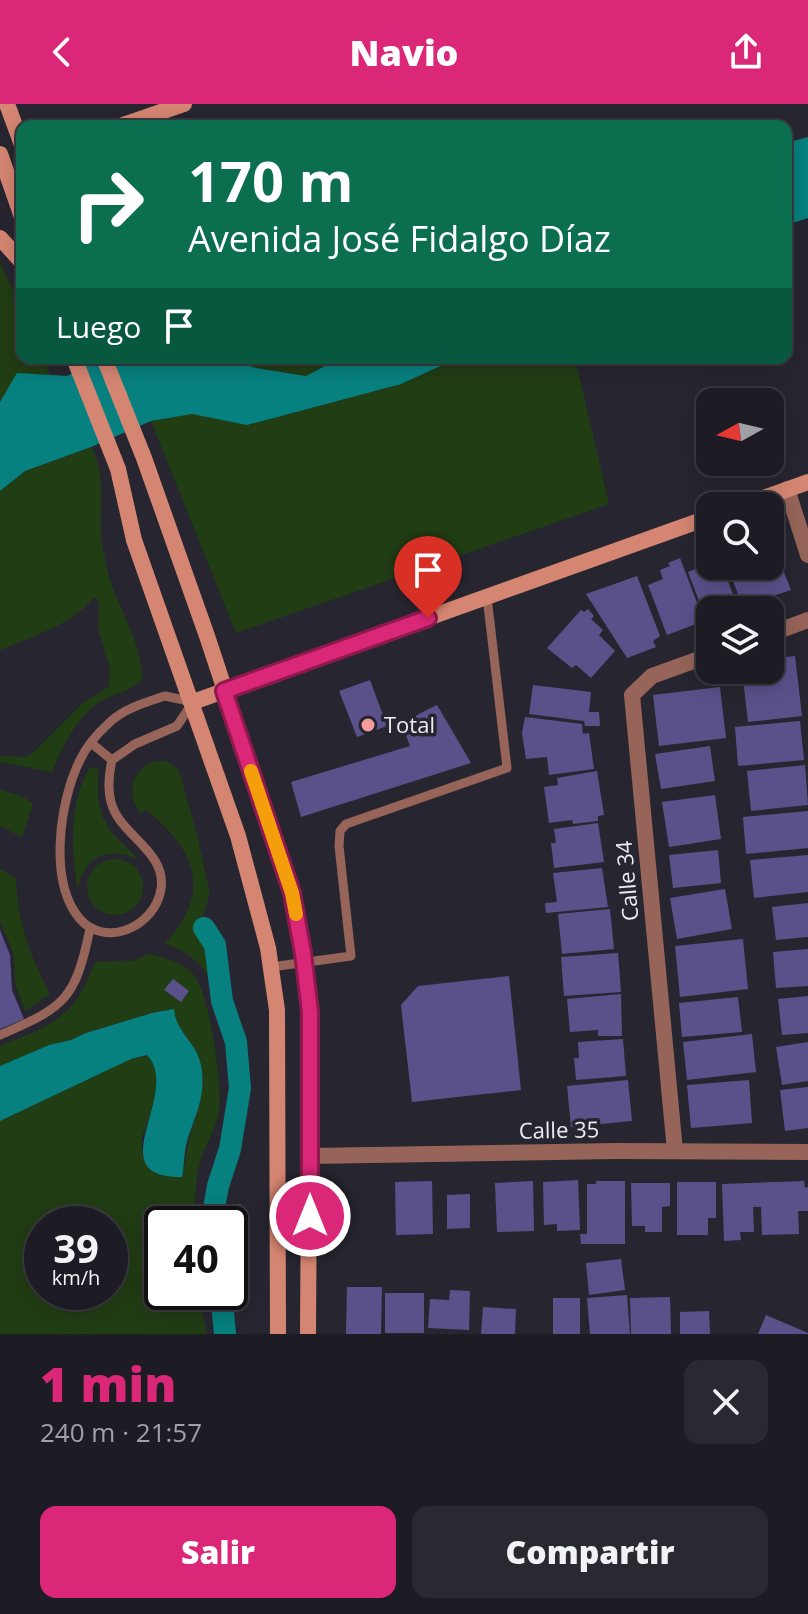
<!DOCTYPE html>
<html lang="es">
<meta charset="utf-8">
<style>
body{margin:0;font-family:"Open Sans",sans-serif;background:#2a2931;color:#f1f3f6;height:100vh;display:flex;flex-direction:column;font-size:30px;white-space:nowrap}
*{box-sizing:border-box;margin:0}
p{font-size:26px;color:#a0a1a6}
.icon{flex:none;width:44px;height:44px;fill:none;stroke:currentColor;stroke-width:2;stroke-linecap:round;stroke-linejoin:round}
.map{position:relative;height:1230px;overflow:hidden}
.drawer{display:flex;flex-direction:column;background:#1d1c24;flex:1}
.drawer>*{flex:none}
.guide{position:absolute;left:16px;top:16px;width:776px;height:244px;border-radius:16px;box-shadow:0 4px 20px #0003,0 0 0 2px #3b3a41;background:#0b6e4f;color:#fff;overflow:hidden}
.needle{width:52px;rotate:262deg}
.buttons{position:absolute;left:696px;top:284px;display:grid;gap:16px}
.buttons a{display:grid;place-items:center;width:88px;height:88px;border-radius:16px;background:#1d1c24;box-shadow:0 4px 20px #0003,0 0 0 2px #3b3a41;font-size:40px}
.speed{position:absolute;left:24px;top:1102px;display:flex;gap:16px;font-size:40px;font-weight:700;text-align:center}
.speed>*{display:grid;place-content:center;width:104px;height:104px;border-radius:50%;background:#1d1c24;box-shadow:0 4px 20px #0003,0 0 0 2px #3b3a41;line-height:1}
.speed small{font-size:20px;font-weight:400}
.speed .limit{border:4px solid #111;border-radius:12px;background:#fff;color:#111}
.pin{position:absolute;display:grid;place-items:center;width:68px;height:68px;color:#fff;margin:-82px -34px;border-radius:50% 50% 50% 0;rotate:-45deg;box-shadow:0 0 8px #0007}
.pin .icon{rotate:45deg}
.me{position:absolute;width:88px;margin:-44px;rotate:0deg;stroke-linejoin:round;filter:drop-shadow(0 0 6px #0008)}
.turn{display:flex;align-items:center;gap:28px;height:168px;padding:0 40px;font-size:36px}
.turn .icon{width:104px;height:104px;stroke-width:2.5}
.turn b{display:block;font-size:56px;line-height:68px}
.then{display:flex;align-items:center;height:76px;padding:0 40px;background:#0003;gap:16px;font-size:30px}
.round{display:grid;place-items:center;flex:none;width:84px;height:84px;border-radius:16px;background:#2a2931}
.headline{display:flex;align-items:center;justify-content:space-between;height:136px;padding:0 40px}
h1{font-size:48px;font-weight:800;line-height:60px;color:#db2777}
.cta{display:flex;gap:16px;margin-top:auto;padding:16px 40px}
.cta a{flex:1;height:92px;border-radius:16px;background:#db2777;color:#fff;font-size:32px;font-weight:800;line-height:92px;text-align:center}
.cta a+a{background:#2a2931;color:#f1f3f6}
header{display:flex;justify-content:space-between;align-items:center;height:104px;padding:0 40px;background:#db2777;color:#fff;font-size:36px;font-weight:800}
.map>svg:first-child{display:block}
.green{fill:#213d14;fill-rule:evenodd}
.water{fill:#078080}
.lines{fill:none;stroke-linecap:round;stroke-linejoin:round}
.canal{stroke:#078080;stroke-width:22}
.building{fill:#5a518b}
.lane{stroke:#966458;stroke-width:9}
.street{stroke:#966458;stroke-width:16}
.secondary{stroke:#d58672;stroke-width:16}
.route-casing{stroke:#8e194d;stroke-width:20}
.route{stroke:#db2777;stroke-width:14}
.slow{stroke:#f59e0b;stroke-width:14}
.poi-dot{fill:#f59b99;stroke:#272630;stroke-width:3}
.labels{text-anchor:middle;stroke-width:7;stroke-linejoin:round;paint-order:stroke}
.poi-label{font-size:22px;fill:#ececf3;stroke:#272630;text-anchor:start}
.street-label{font-size:22px;fill:#ececf3;stroke:#272630}
</style>
<header><svg class="icon" aria-label="back" viewBox="0 0 24 24"><path d="M15 5l-7 7 7 7"/></svg>Navio<svg class="icon" aria-label="share" viewBox="0 0 24 24"><path d="M12 15V3M7 8l5-5 5 5M5 13v7h14v-7"/></svg></header>
<div class="map">
<svg width="808" height="1230" viewBox="0 0 808 1230">
<rect width="100%" height="100%" fill="#272630"/>
<g class="green">
<path d="M0,158L22,204V254H43L50,271L17,270L0,298Z"/>
<path d="M226,254H340L306,272L256,264Z"/>
<path d="M458,254H575L609,400L236,529L151,317L192,309L247,321L401,280Z"/>
<path d="M91,343C109,372 96,414 103,446C106,456 107,467 110,476C120,505 144,547 142,576C131,587 117,589 103,596C78,610 62,643 52,668L0,658V652L23,653L32,650L83,599L109,582L110,564L98,525L99,496L93,494C71,522 32,532 0,546V387L25,367Z"/>
<path d="M157,657H166L179,666L198,735L210,790L198,826L211,852L215,885C204,862 191,848 165,840C212,788 197,747 146,706L140,710C126,689 131,664 157,657Z"/>
<path d="M90,663L98,665V695L103,714L111,728L140,757C110,740 81,753 78,788C72,748 68,700 90,663Z"/>
<path d="M0,685L25,694L33,700L22,733L0,722Z"/>
<circle cx="115" cy="783" r="28"/>
<path d="M0,765L16,774C17,817 30,852 50,890L25,907L15,879L14,850L0,817Z"/>
<path d="M149,850C163,853 183,859 193,870C209,885 223,984 219,1007C216,1027 202,1045 198,1065C195,1082 195,1102 194,1120H162V1188H197L207,1230H0V1017L131,955L147,951C168,974 152,1006 143,1030C139,1041 143,1052 147,1062L171,1073L185,1059C187,1027 208,994 201,961C197,939 175,927 173,905L152,909L86,929L71,936L49,941L0,962V942C54,920 74,915 95,858L133,857ZM42,1120H110V1188H42Z"/>
</g>
<g class="water">
<path d="M808,33V114L786,121V39Z"/>
<path d="M100,254H226L256,264L306,272L340,254H458L401,280L247,321L192,310L151,317L91,343L25,367L0,387V298L17,269L67,272Z"/>
<path d="M174,905C175,927 197,939 201,961C207,994 194,1012 186,1041C184,1051 184,1062 182,1073C97,1074 183,989 147,951L131,955L0,1017V962L49,941L71,936L86,929L152,909Z"/>
</g>
<g class="lines">
<g class="canal">
<path d="M204,824L215,841L222,897L236,938L240,984L230,1045L218,1082L211,1120"/>
<path d="M221,1188L225,1230"/>
</g>
</g>
<g class="building">
<path d="M770,433L791,486L742,502L728,462H770Z"/>
<path d="M680,454L704,517L667,531L648,481L663,475L660,466L670,462L668,459Z"/>
<path d="M710,459V462H722L738,503L730,506H710V514L706,515L688,468Z"/>
<path d="M637,472L660,532L653,537L656,543L627,554L586,490Z"/>
<path d="M588,505L594,512L591,515L603,526L599,531L615,547L591,574L576,561L572,564L547,544L581,506L584,508Z"/>
<path d="M795,552L802,612L748,618L742,566H770V555Z"/>
<path d="M370,576L387,622L357,633L339,587Z"/>
<path d="M533,581L591,588L589,608H599L600,622H585L584,617L529,610Z"/>
<path d="M720,583L726,634L659,642L653,591Z"/>
<path d="M437,601L471,659L301,713L291,678L410,642L401,619Z"/>
<path d="M525,613L582,620L583,630L589,629L594,665L549,671L547,653L526,655L522,629Z"/>
<path d="M800,617L804,656L738,662L735,623Z"/>
<path d="M710,642L715,677L661,685L655,650Z"/>
<path d="M805,661L808,701L751,707L747,667Z"/>
<path d="M597,667L604,711L598,712V717L573,720L572,716L549,719L544,683L558,681L557,674Z"/>
<path d="M715,691L721,735L669,743L662,698Z"/>
<path d="M808,707V744L746,750L743,713Z"/>
<path d="M598,719L604,758L554,764L551,739H556L554,725Z"/>
<path d="M718,746L721,779L673,784L669,751Z"/>
<path d="M808,751V788L754,794L750,756Z"/>
<path d="M602,764L608,803L546,809L545,799L557,798L553,769Z"/>
<path d="M725,785L732,825L677,835L670,794Z"/>
<path d="M808,799V833L776,836L772,803Z"/>
<path d="M610,805L614,845L562,850L558,810Z"/>
<path d="M0,826L10,851L12,886L24,915L0,925Z"/>
<path d="M743,835L748,885L680,893L675,842Z"/>
<path d="M808,845V882L776,884L773,848Z"/>
<path d="M618,849L621,888L564,892L561,853Z"/>
<path d="M509,872L521,986L412,998L401,901L418,882Z"/>
<path d="M173,875L189,887L181,898L164,886Z"/>
<path d="M621,890L622,932H598V926L570,928L567,895Z"/>
<path d="M808,892V929L782,931L778,895Z"/>
<path d="M738,893L742,928L682,933L679,899Z"/>
<path d="M752,930L756,968L687,976L683,938Z"/>
<path d="M623,935L626,972L576,976L574,954H579L578,938Z"/>
<path d="M808,938V977L782,981L776,943Z"/>
<path d="M628,976L632,1017L571,1023L567,982Z"/>
<path d="M749,976L752,1019L691,1024L687,981Z"/>
<path d="M808,983V1024L785,1027L780,986Z"/>
<path d="M578,1076L580,1126L557,1127V1120L544,1121L543,1078Z"/>
<path d="M432,1077L433,1130L396,1131L395,1078Z"/>
<path d="M533,1077L534,1127L497,1128L495,1079Z"/>
<path d="M596,1077H625V1140H581L580,1130H587V1080H596Z"/>
<path d="M804,1077L805,1084L808,1083V1107H798L799,1130L762,1131L761,1103H753L754,1128H740L741,1136L724,1137L722,1080Z"/>
<path d="M677,1078H716V1114H708V1131H677Z"/>
<path d="M631,1079H670V1102L662,1103V1128H645V1122H632Z"/>
<path d="M470,1090V1124L447,1125V1091Z"/>
<path d="M223,1100H241V1123L222,1120Z"/>
<path d="M621,1155L625,1186L589,1191L586,1159Z"/>
<path d="M347,1183H382L381,1230H346Z"/>
<path d="M450,1186L470,1187L469,1226L428,1224L430,1195L449,1196Z"/>
<rect x="385" y="1189" width="39" height="40"/>
<path d="M627,1191L630,1230H590L587,1194Z"/>
<path d="M670,1193L671,1230H631L630,1194Z"/>
<rect x="553" y="1194" width="27" height="36"/>
<path d="M483,1203L516,1205L515,1230H481Z"/>
<path d="M709,1207L710,1230H680V1208Z"/>
<path d="M766,1211L808,1229V1230H758Z"/>
</g>
<g class="lines">
<g class="lane">
<path d="M165,592L193,598L177,622L135,640L112,656C109,670 107,684 111,698C119,731 167,747 161,785C155,823 105,845 79,814C48,776 60,696 80,656C87,641 99,628 110,618C125,604 147,598 165,592Z"/>
<path d="M91,639L112,656"/>
<path d="M271,863L351,852L339,742L340,727L346,720L507,664L487,493"/>
<path d="M0,931C65,903 75,896 90,825"/>
</g>
<g class="street">
<path d="M787,385L808,451"/>
<path d="M770,530L808,516"/>
<path d="M675,1047L632,591L652,572L710,551"/>
<path d="M310,1052L616,1047L808,1048"/>
</g>
<g class="secondary">
<path d="M7,0L22,41"/>
<path d="M120,22L184,0"/>
<path d="M0,50L22,113"/>
<path d="M0,134L22,158"/>
<path d="M74,254L118,365L134,436L238,732L268,844L277,906L278,1230"/>
<path d="M104,254L144,354L207,532L292,789L303,849L310,908L308,1230"/>
<path d="M741,402L808,378"/>
<path d="M193,598L710,413"/>
</g>
</g>
<g class="lines">
<defs>
<path id="route" d="M310,1112V908L303,849L292,789L224,587L428,514"/>
</defs>
<use href="#route" class="route-casing"/>
<use href="#route" class="route"/>
<path class="slow" d="M251,667L292,789L296,810"/>
</g>
<circle class="poi-dot" cx="368" cy="621" r="8"/>
<g class="labels">
<g class="poi-label">
<text x="384" y="629">Total</text>
</g>
<g class="street-label">
<text transform="translate(627 777) rotate(-95)" y="8">Calle 34</text>
<text transform="translate(559 1026) rotate(-1)" y="8">Calle 35</text>
</g>
</g>
</svg>
<div class="buttons">
<a><svg class="needle" viewBox="-14 -14 28 28"><path d="M0-13l5 13h-10z" fill="#e53935"/><path d="M0 13l5-13h-10z" fill="#a0a1a6"/></svg></a>
<a><svg class="icon" aria-label="search" viewBox="0 0 24 24"><circle cx="10" cy="10" r="6"/><path d="M15 15l6 6"/></svg></a>
<a><svg class="icon" aria-label="layers" viewBox="0 0 24 24"><path d="M12 4l9 5-9 5-9-5zM3 14l9 5 9-5"/></svg></a>
</div>
<div class="speed"><div>39<small>km/h</small></div><div class="limit">40</div></div>
<div class="pin" style="left:428px;top:514px;background:#d93025"><svg class="icon" aria-label="arrive" viewBox="0 0 24 24"><path d="M6 21V4h12l-3 4 3 4H6"/></svg></div>
<svg class="me" style="left:310px;top:1112px" viewBox="-20 -20 40 40"><circle r="17" fill="#db2777" stroke="#fff" stroke-width="3"/><path d="M0-11L8 9 0 5-8 9z" fill="#fff"/></svg>
<div class="guide">
<div class="turn"><svg class="icon" aria-label="right" viewBox="0 0 24 24"><path d="M7 20v-9h11M14 6l5 5-5 5"/></svg><div><b>170 m</b>Avenida José Fidalgo Díaz</div></div>
<div class="then">Luego<svg class="icon" aria-label="arrive" viewBox="0 0 24 24"><path d="M6 21V4h12l-3 4 3 4H6"/></svg></div>
</div>
</div>
<section class="drawer">
<div class="headline"><div><h1>1 min</h1><p>240 m · 21:57</p></div><a class="round"><svg class="icon" aria-label="close" viewBox="0 0 24 24"><path d="M6 6l12 12M18 6L6 18"/></svg></a></div>
<div class="cta"><a>Salir</a><a>Compartir</a></div>
</section>
